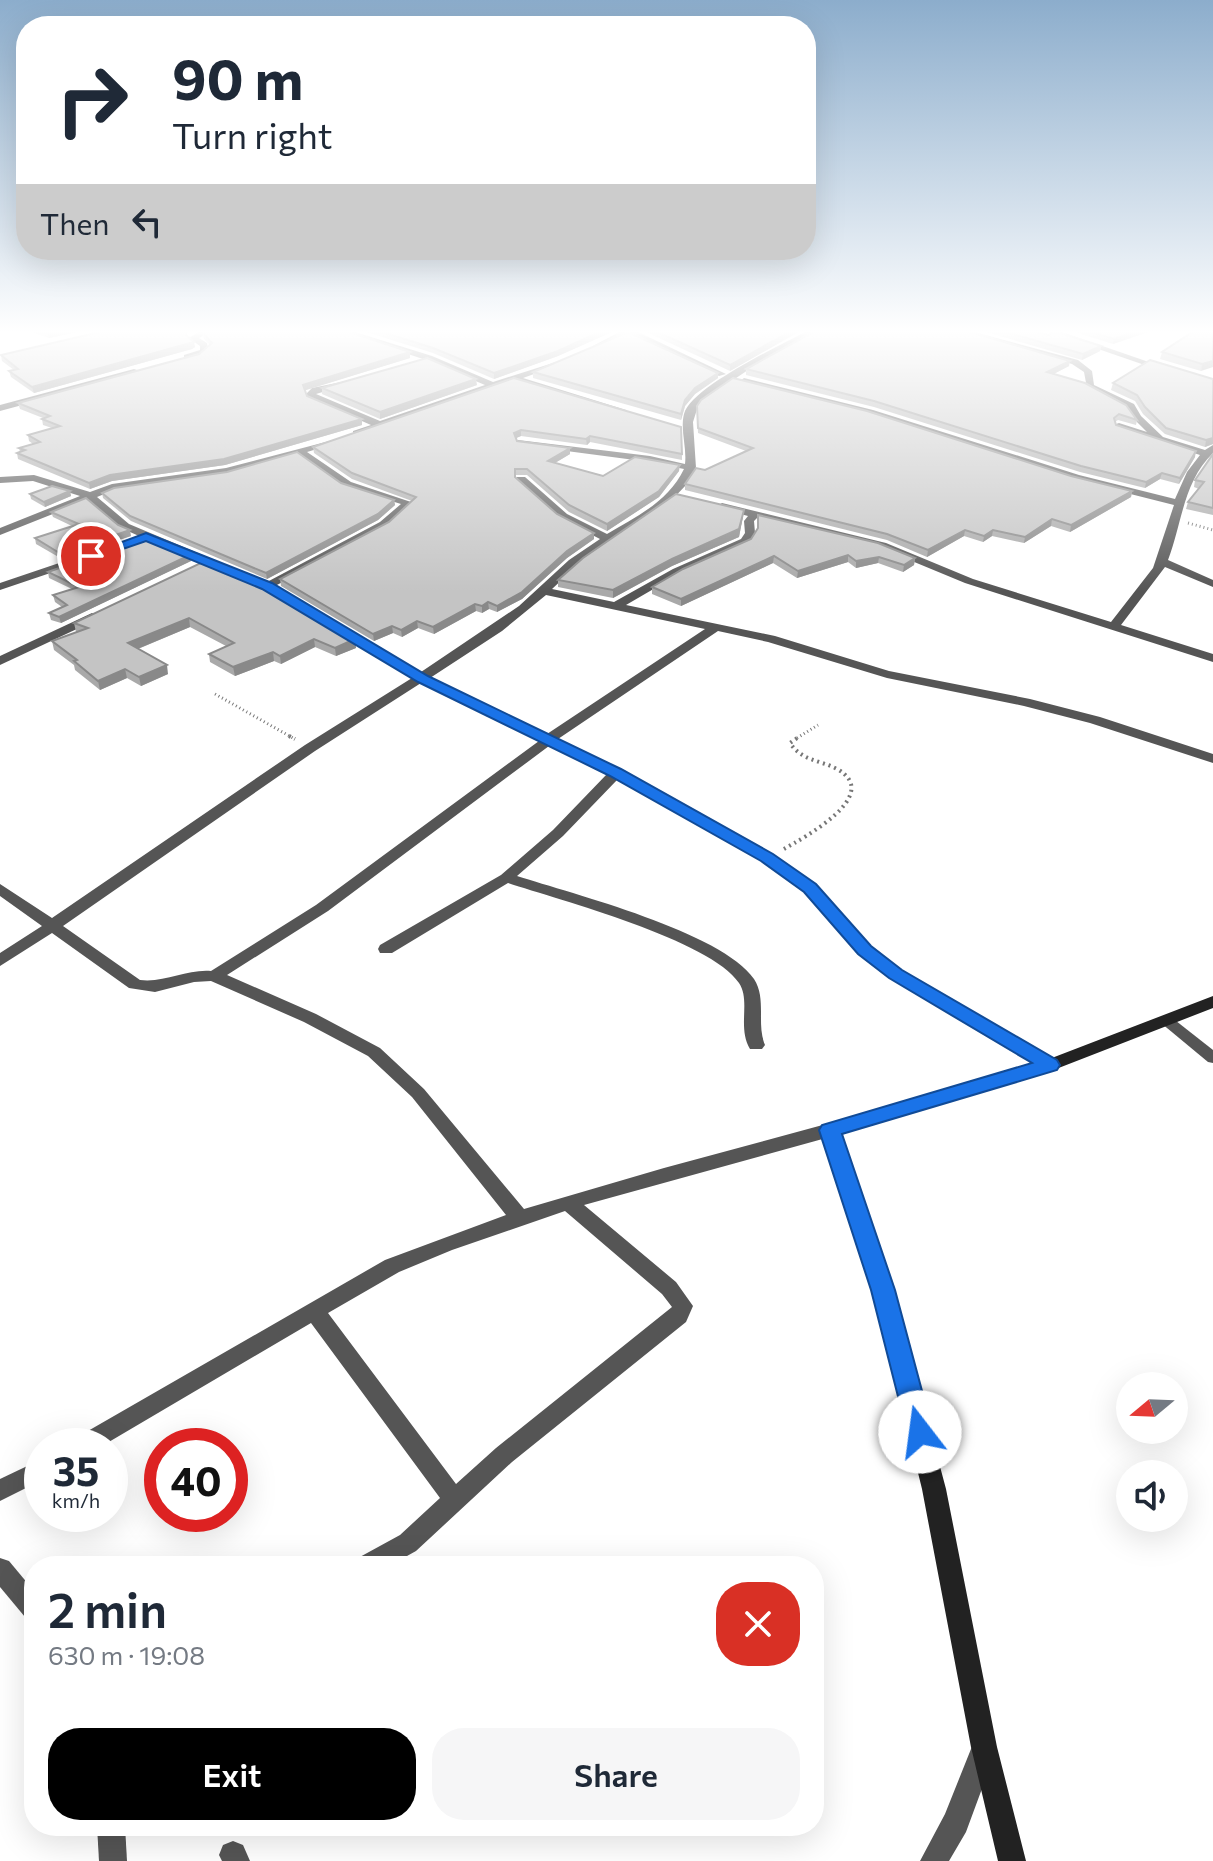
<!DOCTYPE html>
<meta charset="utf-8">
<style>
body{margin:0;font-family:Commissioner,sans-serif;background:#f6f6f7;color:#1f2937;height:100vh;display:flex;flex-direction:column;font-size:30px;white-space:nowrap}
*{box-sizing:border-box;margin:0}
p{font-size:26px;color:#747a83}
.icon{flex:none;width:44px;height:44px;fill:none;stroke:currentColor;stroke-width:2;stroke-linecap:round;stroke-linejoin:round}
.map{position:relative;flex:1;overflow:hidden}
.panel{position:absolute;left:24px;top:1556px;width:800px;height:280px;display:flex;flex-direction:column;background:#fff;border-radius:32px;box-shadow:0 8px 32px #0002}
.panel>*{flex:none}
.guide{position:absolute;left:16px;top:16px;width:800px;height:244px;border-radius:32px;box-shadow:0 8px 32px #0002;background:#fff;color:#1f2937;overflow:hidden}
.needle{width:52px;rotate:251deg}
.tools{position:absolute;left:1116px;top:1372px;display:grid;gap:16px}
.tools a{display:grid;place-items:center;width:72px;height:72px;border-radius:50%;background:#fff;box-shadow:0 8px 32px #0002;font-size:40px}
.speed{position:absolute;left:24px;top:1428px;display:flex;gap:16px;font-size:40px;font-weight:700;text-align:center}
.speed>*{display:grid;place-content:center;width:104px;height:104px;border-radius:50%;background:#fff;box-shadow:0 8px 32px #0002;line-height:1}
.speed small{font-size:20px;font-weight:400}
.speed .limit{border:12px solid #d22;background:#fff;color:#111}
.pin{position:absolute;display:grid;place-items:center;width:68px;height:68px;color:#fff;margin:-34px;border:4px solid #fff;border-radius:50%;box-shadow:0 2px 8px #0007}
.me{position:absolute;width:88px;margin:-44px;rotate:345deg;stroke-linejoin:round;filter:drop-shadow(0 0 6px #0008)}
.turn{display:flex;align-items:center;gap:28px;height:168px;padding:0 24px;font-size:36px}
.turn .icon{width:104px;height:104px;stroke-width:2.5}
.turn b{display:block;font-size:56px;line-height:68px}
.then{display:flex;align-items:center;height:76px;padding:0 24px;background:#0003;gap:16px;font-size:30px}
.round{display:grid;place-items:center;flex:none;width:84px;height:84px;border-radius:32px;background:#f6f6f7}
.summary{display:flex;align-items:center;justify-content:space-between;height:136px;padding:0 24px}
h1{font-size:48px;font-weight:600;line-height:60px}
.button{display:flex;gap:16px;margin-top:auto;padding:16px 24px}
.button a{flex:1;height:92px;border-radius:32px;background:#000;color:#fff;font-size:32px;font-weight:600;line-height:92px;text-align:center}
.button a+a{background:#f6f6f7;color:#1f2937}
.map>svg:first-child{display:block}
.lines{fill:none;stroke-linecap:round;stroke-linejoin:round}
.path-far1{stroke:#777;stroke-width:3;stroke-dasharray:1 3;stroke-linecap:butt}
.path{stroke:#777;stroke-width:4;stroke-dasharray:2 4;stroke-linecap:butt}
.lane{fill:#555;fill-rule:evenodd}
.street{fill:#555;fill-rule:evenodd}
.secondary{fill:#222;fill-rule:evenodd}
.wall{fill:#a9a9a9}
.shaded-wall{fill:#898989}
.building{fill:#c4c4c4;stroke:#898989;stroke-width:2}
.route{fill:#1a73e8;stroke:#114b97;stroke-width:2}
</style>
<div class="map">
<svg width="1213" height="1861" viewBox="0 0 1213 1861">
<rect width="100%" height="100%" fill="#fff"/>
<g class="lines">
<g class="path-far1">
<path d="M1188,523L1213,530"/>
<path d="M215,694L293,738"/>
<path d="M797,738L818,725"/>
</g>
<g class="path">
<path d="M289,736L295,739"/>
<path d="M784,849C803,838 884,795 837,769C820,760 802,761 790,743L800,736"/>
</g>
<path class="lane" d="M1166,1015L1171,1017L1213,1050V1063L1208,1062L1161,1023L1159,1020L1161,1017Z"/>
<g class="street">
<path d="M200,331H211L199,338L207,343L208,351L184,359V355L200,350V346L189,338Z"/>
<path d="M339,331H352L432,356L493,382L556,362V366L523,378L626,410L618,412L514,381L359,435H353V431L371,425L307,397L305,395L312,388L346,381V385L316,394L380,421L485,385L426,360Z"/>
<path d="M621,331H636L726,374L719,376L629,334L600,348L593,346Z"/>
<path d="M807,331H818L748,370L699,403L693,422L696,468L687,484L666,506L585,558L552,589L614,602L673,569L741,539L745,533L744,521L748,516L718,508L717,506L722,503L886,543L973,579L1111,622L1153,568L1174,505L1071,479L867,414L740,381L744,378L873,410L1079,475L1175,499L1187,472L1200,455L1116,428V424L1119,423L1147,432L1134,419L1127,408L1087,388L1084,372L1072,364L957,331H971L1078,360L1092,371L1094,385L1134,404L1141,416L1163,437L1205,450L1213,445V453C1183,482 1182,524 1168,560L1213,580V587L1165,567L1121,625L1213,654V662L965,583L878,547L757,518L754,521L755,533L749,543L681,573L626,605L775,636L889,671L1030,699L1100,717L1213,754V763L1090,723L1024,706L887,678L768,642L718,631L558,739L621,770L772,855L815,885L870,946L901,970L1056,1061L1059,1065L1056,1069H1044L889,978L858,954L805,891L762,861L617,780L563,836L517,876C573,894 722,932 754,979C767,999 756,1024 765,1045L762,1049H750C737,1027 751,1001 739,983C711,940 559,900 508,883L392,953H380L378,949L380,945L501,875L553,830L607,774L549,746L328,911L227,975L316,1014L380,1048L424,1089L524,1209L664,1168L830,1123L837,1125L839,1130L837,1135L584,1205L676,1282L693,1306L686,1322L512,1462L416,1551L389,1566H355L358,1558L400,1535L440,1498L311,1323L102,1446H71L74,1439L385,1260L506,1215L412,1097L368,1056L304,1022L211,981L194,982L155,992L129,988L52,933L0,966V953L42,926L0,896V884L52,918L305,745L412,678L263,588L148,540L0,590V583L139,536L121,528L88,500L0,535V528L80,496L33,481L0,483V477L34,475L90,492L112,484L226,468L337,439V443L307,452L351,482L414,503L388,526L275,586L421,672L519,606L569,560L600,539L559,518L517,481V477H525L567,514L607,534C636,517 669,501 684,469L650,462L521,445L516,442L518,440L650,456L685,464C687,447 680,430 684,414C691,387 781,345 807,331ZM298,454L343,486L401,504L380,522L267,582L129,524L97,497L114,490L227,474ZM546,595L705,629L547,734L430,678L502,631ZM421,683L539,741L316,905L211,971C187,969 165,983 140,980L63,926L315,751ZM565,1211L662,1294L672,1307L496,1448L456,1484L328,1313L399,1272L452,1250Z"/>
<path d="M1046,331H1059L1169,369L1162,371Z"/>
<path d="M134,369L137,370V374L0,411V405Z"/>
<path d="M92,613L98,617L96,620L0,665V656Z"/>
<path d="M42,1459V1480L0,1501V1479Z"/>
<path d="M0,1558L9,1561L34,1591V1621L25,1617L0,1587Z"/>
<path d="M984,1735L993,1739L997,1748L966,1832L949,1861H920L945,1814L975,1739Z"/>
<path d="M97,1826H125L127,1861H99Z"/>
<path d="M233,1841L243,1845L250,1861H222L219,1855L223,1845Z"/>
</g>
<path class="secondary" d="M1213,996V1008L1056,1069L840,1134L893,1290L946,1489L997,1747L1026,1861H998L971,1747L922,1489L873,1290L821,1130L823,1125L1044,1061Z"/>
</g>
<g class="wall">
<path d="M28,331H82L49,338Z"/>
<path d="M363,331H614L558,356L494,379L433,353Z"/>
<path d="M644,331H800L730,371Z"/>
<path d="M983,331H1034L1101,346L1100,351L1082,360Z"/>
<path d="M1072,331H1151L1113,344Z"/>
<path d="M1213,331L1201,371L1160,359L1162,352Z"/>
<path d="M203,333L410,358L305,390L307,396L362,419V425L225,465L112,481L90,489L18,459L17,453L20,452L19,448L33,444L29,441L28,435L52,428L43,425L42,419L43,418L20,409L18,403L199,354L210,345L204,339Z"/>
<path d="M187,335L195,347L192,349L34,393L11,377L9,371L14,370L2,361L1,355Z"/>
<path d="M1150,360L1213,444L1205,447L1165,434L1143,414L1135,401L1111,390L1113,383Z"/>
<path d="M1069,366L1053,374L1137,420L1136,425L1118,420L1115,422L1116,425L1195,457L1179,484L1160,479L1145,488L1080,472L874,407L746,375V369Z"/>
<path d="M533,372L718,378L695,394L685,406L681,420L533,378Z"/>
<path d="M514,378L682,454V460L590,442L587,445L521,436L516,438L517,441L570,448V454L555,463L603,476L679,471L659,497L607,531L569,512L527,475H515V477L557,514L594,539L567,558L522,599L497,612L489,609L482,613L476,611L434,634L418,628L402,637L393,633L374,641L281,586L280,579L389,522L412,501L352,479L314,453L313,447Z"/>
<path d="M477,385L380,419L322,394V388Z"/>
<path d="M697,406L1071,476L1132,491L1131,497L1070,532L1051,526L1024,543L992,536L983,542L964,536L927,557L887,540L685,490V484L746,451L698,433Z"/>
<path d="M1213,454V515L1186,509L1188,502L1199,489L1194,487L1195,480Z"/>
<path d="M341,483L394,500L395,505L378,520L267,579L131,521L103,498L102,493Z"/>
<path d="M70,491L71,496L45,507L31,499L30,494Z"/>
<path d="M51,512L131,536L62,559L36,544L35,538L72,526L53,517Z"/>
<path d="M743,517L739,537L672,566L613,598L558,587V580Z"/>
<path d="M751,539L915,558L914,565L903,572L878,563L856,568L848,562L797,578L773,563L681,606L652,594V587Z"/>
<path d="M207,560L355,639L356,648L336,656L315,647L281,664L274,661L235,676L210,662L209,654L226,646L190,627L138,649L168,674L141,686L127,678L100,690L75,670L74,665L54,650L52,641L78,632H76L74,623Z"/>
<path d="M191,561L61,623L51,620L49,613L62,607L55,602L53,595L72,589L49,578L48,572Z"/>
</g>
<g class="shaded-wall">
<path d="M57,331H82L49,338L48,333Z"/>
<path d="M602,331H614L558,356L494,379V373Z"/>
<path d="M791,331H800L730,371V365Z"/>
<path d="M1137,331H1151L1113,344L1114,339Z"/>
<path d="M194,342L195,347L192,349L34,393L32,387Z"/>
<path d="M1101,346L1100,351L1082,360L1083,354Z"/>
<path d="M410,352V358L303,391V385Z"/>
<path d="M1070,361L1069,366L1046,378L1047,372Z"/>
<path d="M1213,361V367L1201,371L1202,364Z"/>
<path d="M718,373V378L695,394L685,406L681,420V414L685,400L695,388Z"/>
<path d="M476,379L477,385L380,419V412Z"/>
<path d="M362,419V425L225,465L112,481L90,489L89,483L110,475Z"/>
<path d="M521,430V436L514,439V433Z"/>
<path d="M590,436V442L587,445L586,439Z"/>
<path d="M1213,438V444L1205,447L1206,440Z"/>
<path d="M570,448V454L548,467V461Z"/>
<path d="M1196,451L1195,457L1179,484L1180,478Z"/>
<path d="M680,465L679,471L659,497L607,531V524Z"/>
<path d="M1162,473L1160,479L1145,488L1146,482Z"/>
<path d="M70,491L71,496L45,507L44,502Z"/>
<path d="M1132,491L1131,497L1070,532L1071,525Z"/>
<path d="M394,500L395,505L378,520L267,579L266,573Z"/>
<path d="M744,510L739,537L672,566L613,598V590Z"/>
<path d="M1052,519L1051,526L1024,543L1025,537Z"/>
<path d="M130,530L131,536L62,559L61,554Z"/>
<path d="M965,530L964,536L927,557L928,550Z"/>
<path d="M993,530L992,536L983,542L984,536Z"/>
<path d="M594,533V539L567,558L522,599L497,612V606L567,551Z"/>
<path d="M190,555L191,561L61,623L59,617Z"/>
<path d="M848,555V562L797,578L798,571Z"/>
<path d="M774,556L773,563L681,606V599Z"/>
<path d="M879,557L878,563L856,568V561Z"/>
<path d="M915,558L914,565L903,572L904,565Z"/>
<path d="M488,602L489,609L482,613V606Z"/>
<path d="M475,604L476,611L434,634L433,627Z"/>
<path d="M189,618L190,627L130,652L128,643Z"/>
<path d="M417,621L418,628L402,637L401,630Z"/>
<path d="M392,626L393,633L374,641L373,634Z"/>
<path d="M314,639L315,647L281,664L280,656Z"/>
<path d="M355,639L356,648L336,656L335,648Z"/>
<path d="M273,652L274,661L235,676L233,667Z"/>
<path d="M167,665L168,674L141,686L139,677Z"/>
<path d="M125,669L127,678L100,690L98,681Z"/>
</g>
<g class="building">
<path d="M104,331H186V335L194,342L32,387L9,371L18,369L1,355Z"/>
<path d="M207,331H346L410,352L303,385L307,396L362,419L224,459L110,475L89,483L17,453L25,450L19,448L40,442L28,435L60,426L42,419L50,416L18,403L199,354L212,343L203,333Z"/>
<path d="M379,331H602L558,351L494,373L433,348Z"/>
<path d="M655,331H791L730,365Z"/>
<path d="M815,331H966L1070,361L1047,372L1085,383L1126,405L1137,420L1119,414L1114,418L1116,425L1196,451L1180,478L1162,473L1146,482L1081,466L874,401L746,369Z"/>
<path d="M1002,331H1034L1048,335L1057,332L1101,346L1083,354Z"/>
<path d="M1089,331H1137L1114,339Z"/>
<path d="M1194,331H1213V361L1202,364L1162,352Z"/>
<path d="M628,332L718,373L695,388L685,400L681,414L533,372Z"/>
<path d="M427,358L476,379L380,412L322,388Z"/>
<path d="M1150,360L1213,379V438L1206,440L1166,428L1145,407L1137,395L1113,383Z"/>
<path d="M514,378L681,427L682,454L590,436L586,439L521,430L514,433L517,441L570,448L548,461L603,476L635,457L680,465L659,491L607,524L569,505L527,469H515V477L557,514L594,533L567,551L522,592L497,606L488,602L482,606L475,604L433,627L417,621L401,630L392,626L373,634L280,579L389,522L416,497L352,473L313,447Z"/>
<path d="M733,378L867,411L1071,476L1132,491L1071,525L1052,519L1025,537L993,530L984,536L965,530L928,550L887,534L685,484L696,468L705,470L753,448L698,428L697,406L701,400Z"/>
<path d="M297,452L341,483L394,500L378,514L266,573L130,516L102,493L114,488L227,472Z"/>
<path d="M1213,454V508L1188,502L1204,482L1195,480Z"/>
<path d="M52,486L70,491L44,502L30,494Z"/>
<path d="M676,494L744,510L739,529L672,559L613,590L558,580L583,558Z"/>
<path d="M86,498L118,525L130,530L61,554L35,538L79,524L51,512Z"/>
<path d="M758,515L878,543L915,558L904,565L879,557L856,561L848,555L798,571L774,556L681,599L652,587L683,569L751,539L758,528Z"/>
<path d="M147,537L190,555L59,617L49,613L67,605L53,595L79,587L48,572Z"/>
<path d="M207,560L260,582L355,639L335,648L314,639L280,656L273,652L233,667L209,654L234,643L189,618L128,643L167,665L139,677L125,669L98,681L74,661L77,660L52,641L88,628L74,623Z"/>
</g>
<linearGradient id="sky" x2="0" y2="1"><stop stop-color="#8cadcc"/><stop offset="0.56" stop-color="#fff"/><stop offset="1" stop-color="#fff" stop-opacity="0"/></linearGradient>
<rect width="1213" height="592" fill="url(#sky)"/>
<path class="route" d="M146,533L272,583L428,676L621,769L773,854L816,884L871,946L902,970L1057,1060L1060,1065L1057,1070L842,1134L895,1290L933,1432L929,1440L920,1443L911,1440L907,1432L871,1290L819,1130L822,1125L1032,1063L889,978L858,954L804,892L761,861L610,776L418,682L262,589L146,541L91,560L84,556Z"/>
</svg>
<div class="tools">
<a><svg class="needle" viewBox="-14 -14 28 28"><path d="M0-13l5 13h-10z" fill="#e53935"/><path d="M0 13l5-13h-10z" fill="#747a83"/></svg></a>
<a><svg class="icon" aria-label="sound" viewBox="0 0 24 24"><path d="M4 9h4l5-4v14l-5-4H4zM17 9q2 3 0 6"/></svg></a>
</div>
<div class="speed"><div>35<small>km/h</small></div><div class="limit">40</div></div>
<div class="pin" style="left:91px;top:556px;background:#d93025"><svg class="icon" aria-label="arrive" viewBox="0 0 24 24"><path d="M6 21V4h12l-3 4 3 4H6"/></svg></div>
<svg class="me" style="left:920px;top:1432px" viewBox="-20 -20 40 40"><circle r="19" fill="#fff"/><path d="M0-13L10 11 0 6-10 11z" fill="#1a73e8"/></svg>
<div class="guide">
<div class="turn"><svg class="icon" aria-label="right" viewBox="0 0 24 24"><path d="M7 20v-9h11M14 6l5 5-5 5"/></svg><div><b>90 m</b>Turn right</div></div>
<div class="then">Then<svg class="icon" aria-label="left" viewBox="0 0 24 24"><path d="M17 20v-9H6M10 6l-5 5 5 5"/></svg></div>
</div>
<section class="panel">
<div class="summary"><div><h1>2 min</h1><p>630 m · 19:08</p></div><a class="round" style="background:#d93025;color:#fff"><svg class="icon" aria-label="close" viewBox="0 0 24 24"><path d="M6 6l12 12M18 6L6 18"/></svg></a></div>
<div class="button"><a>Exit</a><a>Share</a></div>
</section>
</div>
